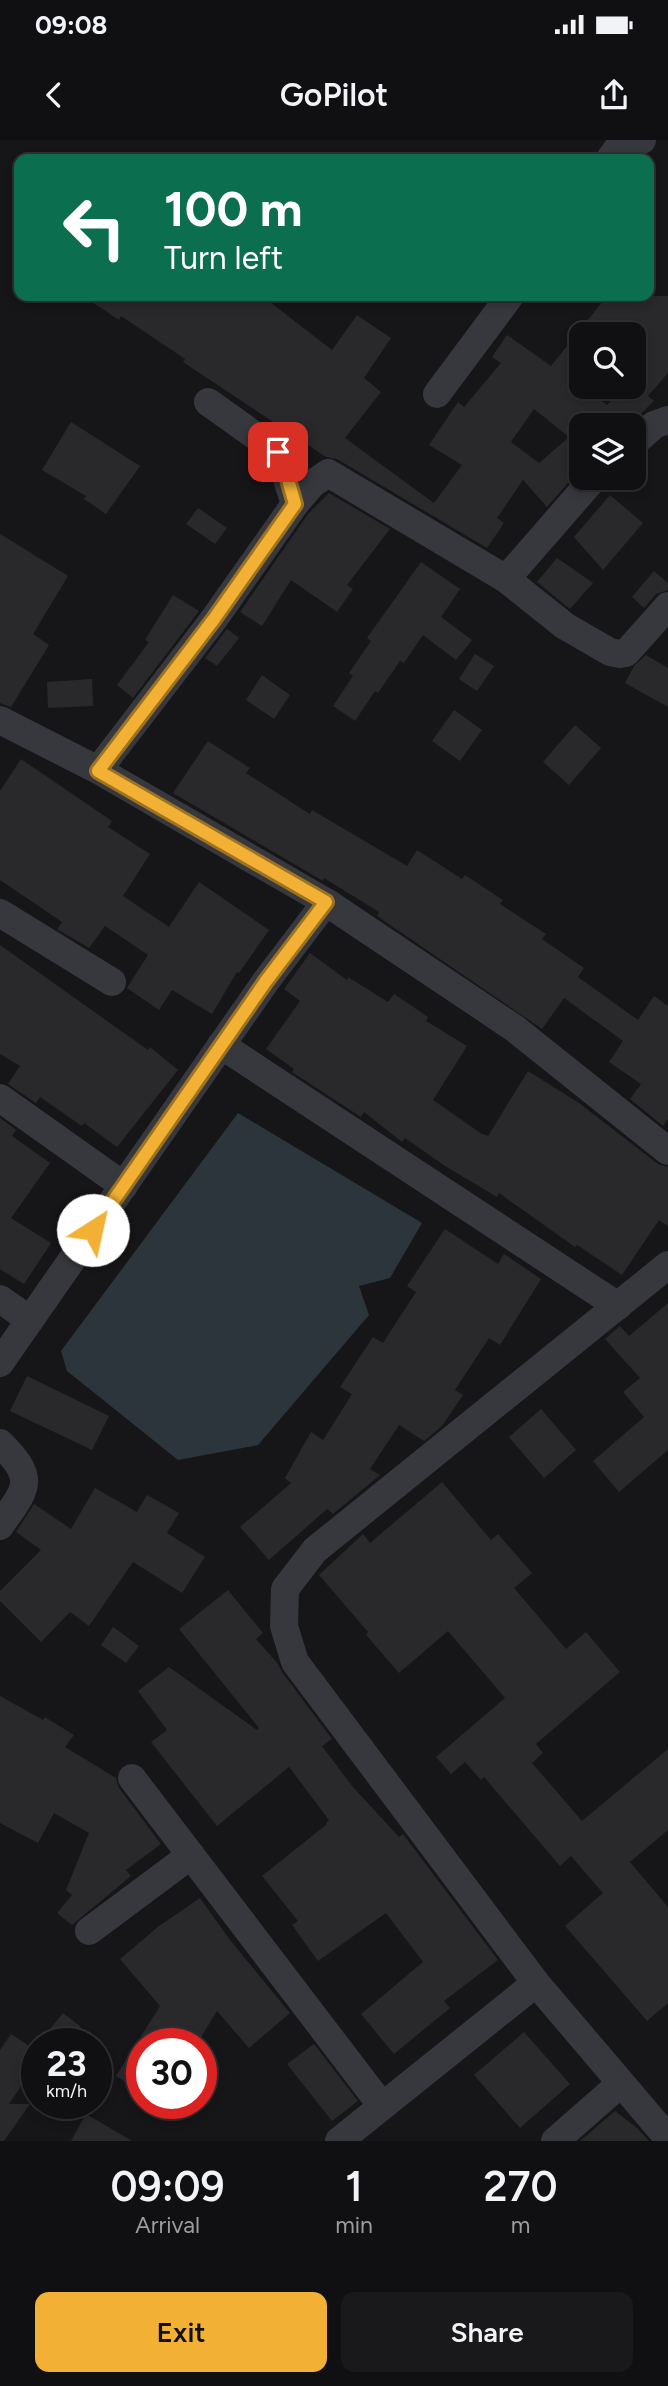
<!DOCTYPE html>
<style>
body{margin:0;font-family:Figtree,sans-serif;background:#19191b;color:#f1f3f6;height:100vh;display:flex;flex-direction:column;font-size:26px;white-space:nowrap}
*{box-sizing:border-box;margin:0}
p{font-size:23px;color:#9c9d9f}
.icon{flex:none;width:38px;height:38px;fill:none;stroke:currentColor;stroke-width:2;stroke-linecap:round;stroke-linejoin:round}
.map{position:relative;height:2001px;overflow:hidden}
.drawer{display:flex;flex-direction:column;background:#101012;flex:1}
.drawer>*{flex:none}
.guide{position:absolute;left:14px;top:14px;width:640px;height:147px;border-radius:14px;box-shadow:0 4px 10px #0003,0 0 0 2px #303032;background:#0b6e4f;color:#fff;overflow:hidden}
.controls{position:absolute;left:569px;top:182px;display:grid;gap:14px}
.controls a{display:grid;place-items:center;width:77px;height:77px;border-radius:14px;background:#101012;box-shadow:0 4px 10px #0003,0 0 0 2px #303032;font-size:35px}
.speed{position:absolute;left:21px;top:1888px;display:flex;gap:14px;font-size:35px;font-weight:700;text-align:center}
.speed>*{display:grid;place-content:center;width:91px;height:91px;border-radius:50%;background:#101012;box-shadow:0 4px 10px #0003,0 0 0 2px #303032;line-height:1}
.speed small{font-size:18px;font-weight:400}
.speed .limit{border:10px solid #d22;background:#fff;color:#111}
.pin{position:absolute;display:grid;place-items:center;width:60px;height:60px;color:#fff;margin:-30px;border-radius:14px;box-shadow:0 4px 10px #0006}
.me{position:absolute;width:77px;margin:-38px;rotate:35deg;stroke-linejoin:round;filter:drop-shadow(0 0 5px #0008)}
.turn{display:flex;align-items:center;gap:24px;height:147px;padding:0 35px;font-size:32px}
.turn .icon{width:91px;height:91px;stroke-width:2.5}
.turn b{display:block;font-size:49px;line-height:60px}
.eta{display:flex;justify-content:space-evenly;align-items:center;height:119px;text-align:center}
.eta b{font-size:42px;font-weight:600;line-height:49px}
.button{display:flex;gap:14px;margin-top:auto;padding:14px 35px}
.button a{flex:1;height:80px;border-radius:14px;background:#f2b134;color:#111;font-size:28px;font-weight:600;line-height:80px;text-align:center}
.button a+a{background:#19191b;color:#f1f3f6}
.status{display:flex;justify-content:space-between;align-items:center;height:49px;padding:0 35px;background:#101012;direction:ltr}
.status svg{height:19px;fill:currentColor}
header{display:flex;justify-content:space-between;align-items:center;height:91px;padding:0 35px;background:#101012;font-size:32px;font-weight:600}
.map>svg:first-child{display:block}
.water{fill:#2c353c}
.building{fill:#29292c;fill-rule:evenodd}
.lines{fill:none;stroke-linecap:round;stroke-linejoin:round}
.minor{stroke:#37383d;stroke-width:28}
.route-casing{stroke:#9d7322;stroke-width:18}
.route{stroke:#f2b134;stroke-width:12}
</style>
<div class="status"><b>09:08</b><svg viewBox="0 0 49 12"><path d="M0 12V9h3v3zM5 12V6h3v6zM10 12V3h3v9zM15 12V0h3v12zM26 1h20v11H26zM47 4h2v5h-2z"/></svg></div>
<header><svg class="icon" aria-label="back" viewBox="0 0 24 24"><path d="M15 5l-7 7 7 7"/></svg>GoPilot<svg class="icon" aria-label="share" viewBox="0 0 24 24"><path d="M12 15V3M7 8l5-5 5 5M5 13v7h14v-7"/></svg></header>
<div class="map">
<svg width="668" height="2001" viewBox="0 0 668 2001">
<rect width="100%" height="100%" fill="#161618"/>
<path class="water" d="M238,973L422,1083L390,1138L359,1146L369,1175L258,1305L178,1320L67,1231L61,1211Z"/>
<g class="building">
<path d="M83,156H262L332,210L357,175L391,198L364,238L381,252L345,298L434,363L462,325L429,305L458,262L464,267L501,223L492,217L507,195L551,226L607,156H668V233L648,256L654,261L629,285H581V328L547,367L523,340L497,378L504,383L487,408L337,319L326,317L183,222L185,219L121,176L119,180ZM581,194H634V247H625L607,265L581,247ZM534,269L569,297L539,323L511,302Z"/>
<path d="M71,282L140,326L106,374L84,359L86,356L42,330Z"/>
<path d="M329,353L390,389L347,445L353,449L337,472L291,440L262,486L240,472L308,374Z"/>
<path d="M610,355L643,383L603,430L574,397Z"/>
<path d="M198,368L227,388L215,404L186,384Z"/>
<path d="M0,394L68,436L33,494L49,505L11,567L0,563Z"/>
<path d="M557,418L593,443L570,469L537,442Z"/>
<path d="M421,422L460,449L441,477L472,500L456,520L423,495L404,523L400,521L378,553L375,551L355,581L333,566L353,536L349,533L371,501L367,498Z"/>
<path d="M654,431L668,443V450L656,454L644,468L632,457Z"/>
<path d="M173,455L199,471L133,558L117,545L149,502L145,500Z"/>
<path d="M227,489L239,498L217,526L205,518Z"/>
<path d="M475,514L494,526L477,551L459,539Z"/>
<path d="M646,515L668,528V567L625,543L634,526Z"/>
<path d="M262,535L290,555L274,579L246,560Z"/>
<path d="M92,539L93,566L48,568L47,542Z"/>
<path d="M454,570L482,590L460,621L432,601Z"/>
<path d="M575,585L601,608L569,645L543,622Z"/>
<path d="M208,601L250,628L246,633L310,674L312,670L407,726L417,710L462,739L465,735L503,760L500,764L546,794L542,799L584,828L578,837L638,880L654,856L668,866V979L663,986L630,959L641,944L609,922L623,901L564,858L542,889L377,776L379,772L324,738L323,741L173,653Z"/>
<path d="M21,619L112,681L108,687L150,714L123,756L169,787L199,742L269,790L239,833L237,832L212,874L172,850L159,870L127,848L148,815L105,786L89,808L57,789L62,782L0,740V651Z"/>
<path d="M0,805L148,910L150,907L178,930L117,1007L84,983L82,986L40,957L36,963L8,944L20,926L0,914Z"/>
<path d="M310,813L347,840L348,837L388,862L394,854L428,877L426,881L467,906L433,960L482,994L488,996L528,931L579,963L658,1024L668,1027V1086L659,1080L622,1135L577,1105L575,1107L499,1053L497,1057L445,1026L405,998L402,1002L364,972L361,977L292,932L294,929L266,909L300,861L284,849Z"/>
<path d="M0,978L16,990L12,996L50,1023L11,1078L51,1103L24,1144L0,1129Z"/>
<path d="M445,1089L498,1124L504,1114L541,1139L500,1205L489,1198L455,1250L463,1255L442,1286L424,1301L399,1285L370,1329L380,1335L333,1374L327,1369L269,1420L240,1387L291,1343L285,1338L311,1292L323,1300L352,1254L340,1247L373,1197L383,1203L416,1152L407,1146Z"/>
<path d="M668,1163V1310L619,1352L593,1321L644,1277L623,1252L640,1238L605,1199L620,1186L629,1196Z"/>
<path d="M27,1236L109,1276L92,1310L10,1271Z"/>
<path d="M541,1269L576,1310L544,1338L509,1297Z"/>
<path d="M442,1342L491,1400L498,1394L532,1433L514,1448L566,1509L586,1492L620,1532L536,1604L543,1613L532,1623L582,1681L668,1609V1690L630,1722L668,1767V1863L647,1881L565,1786L603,1753L571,1716L560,1726L484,1637L481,1640L465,1622L451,1634L436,1617L505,1558L448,1491L399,1533L366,1495L368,1492L319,1435L363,1394L370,1403Z"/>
<path d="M95,1348L137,1372L147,1355L179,1373L167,1393L205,1417L182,1453L133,1422L89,1486L70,1472L41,1502L0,1461V1451L41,1410L16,1392L34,1364L71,1389Z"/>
<path d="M228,1450L263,1493L256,1499L278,1524L282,1532L332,1599L322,1606L353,1647L399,1697L403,1694L498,1820L444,1861L450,1868L394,1914L361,1874L423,1822L386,1773L318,1821L292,1785L298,1781L262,1736L327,1684L326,1683L329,1680L289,1627L217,1686L151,1602L167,1590L138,1551L169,1527L257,1590L259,1588L179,1489Z"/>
<path d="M113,1487L139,1506L126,1523L101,1505Z"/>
<path d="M0,1556L43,1580L45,1577L74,1595L65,1607L116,1638L119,1648L161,1704L126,1730L131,1736L72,1785L57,1773L72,1755L66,1750L89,1693L54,1673L38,1703L0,1683Z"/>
<path d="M200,1758L230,1800L290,1873L249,1908L217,1871L197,1904H142V1952L116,1936L160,1866L120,1819L159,1786Z"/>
<path d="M63,1873L81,1887L68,1904H38Z"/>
<path d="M524,1892L570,1944L520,1988L474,1935Z"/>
<path d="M11,1894L37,1911V1922L9,1964H30L4,2001H0V1910Z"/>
<path d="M314,1904L358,1961L332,1981L287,1924Z"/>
<path d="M615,1971L637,1988L649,2001H580Z"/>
<path d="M86,1974L132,2001H71Z"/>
</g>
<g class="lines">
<g class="minor">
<path d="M610,19L620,5L642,0"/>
<path d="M437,254L510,156"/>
<path d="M208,262L278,312L295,364"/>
<path d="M634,303L654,285L668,280"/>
<path d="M506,439L594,338"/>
<path d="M0,580L98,630L326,762L514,888L668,1011"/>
<path d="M98,630L214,479L295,364L312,344L328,333L506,439L565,486L610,512L620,514L626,513L668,466"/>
<path d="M0,773L112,842"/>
<path d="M221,905L618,1166"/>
<path d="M0,958L124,1046"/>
<path d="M668,1125L315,1410L285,1449L284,1486L295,1522L536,1843L668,1998"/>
<path d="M0,1159L30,1180"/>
<path d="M0,1223L266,841L326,762"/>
<path d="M0,1303C37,1340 27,1347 0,1386"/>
<path d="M132,1638L382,1966"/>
<path d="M89,1791L191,1715"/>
<path d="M339,2001L536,1843"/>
<path d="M555,2001L620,1944"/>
</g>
</g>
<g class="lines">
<defs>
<path id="route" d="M93,1090L266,841L326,762L98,631L214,479L295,364L285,329L278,312"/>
</defs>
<use href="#route" class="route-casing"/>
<use href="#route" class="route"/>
</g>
</svg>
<div class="controls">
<a><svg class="icon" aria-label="search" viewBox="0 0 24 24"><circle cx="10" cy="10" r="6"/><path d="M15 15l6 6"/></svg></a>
<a><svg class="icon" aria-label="layers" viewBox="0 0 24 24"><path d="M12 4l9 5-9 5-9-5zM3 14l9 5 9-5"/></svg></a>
</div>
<div class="speed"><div>23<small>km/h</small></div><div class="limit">30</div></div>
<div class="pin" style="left:278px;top:312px;background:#d93025"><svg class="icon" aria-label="arrive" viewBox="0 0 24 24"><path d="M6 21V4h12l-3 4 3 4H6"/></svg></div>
<svg class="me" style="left:93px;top:1090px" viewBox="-20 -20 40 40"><circle r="19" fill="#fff"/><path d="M0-13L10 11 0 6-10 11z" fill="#f2b134"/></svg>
<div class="guide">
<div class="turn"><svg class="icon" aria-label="left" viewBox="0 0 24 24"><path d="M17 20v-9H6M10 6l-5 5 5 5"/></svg><div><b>100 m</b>Turn left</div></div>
</div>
</div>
<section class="drawer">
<div class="eta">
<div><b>09:09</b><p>Arrival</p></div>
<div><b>1</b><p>min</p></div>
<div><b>270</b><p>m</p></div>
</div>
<div class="button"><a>Exit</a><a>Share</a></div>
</section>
